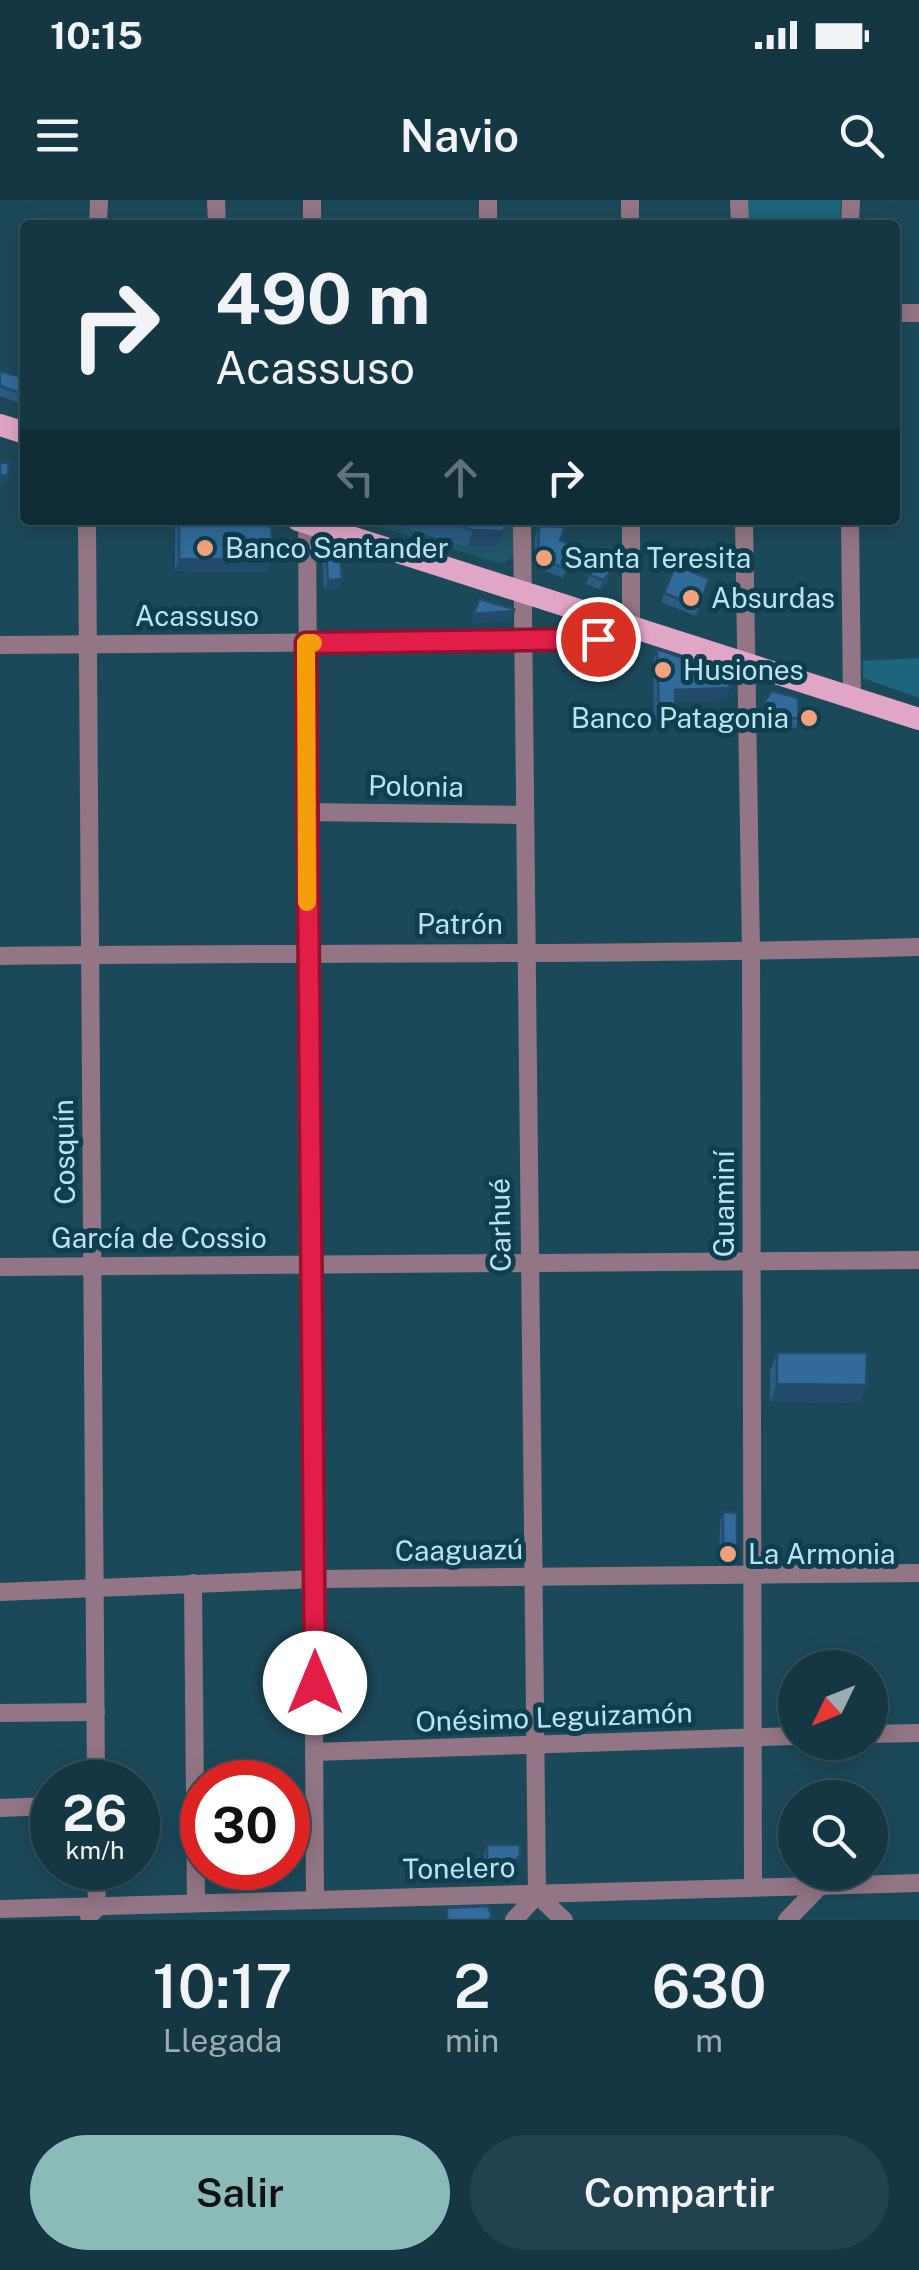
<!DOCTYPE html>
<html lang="es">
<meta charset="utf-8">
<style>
body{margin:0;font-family:"Public Sans",sans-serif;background:#22424f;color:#f1f3f6;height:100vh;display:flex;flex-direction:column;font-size:38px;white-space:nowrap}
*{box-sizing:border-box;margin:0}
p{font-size:32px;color:#9dacb2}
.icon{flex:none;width:55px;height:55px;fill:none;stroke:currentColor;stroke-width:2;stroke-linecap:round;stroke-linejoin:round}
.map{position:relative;height:1720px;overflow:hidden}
.side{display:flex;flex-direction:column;background:#153744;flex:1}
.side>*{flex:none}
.top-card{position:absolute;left:20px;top:20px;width:880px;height:305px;border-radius:10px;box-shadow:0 5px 25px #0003,0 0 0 2px #34515d;background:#153744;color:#f1f3f6;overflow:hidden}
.needle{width:65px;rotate:227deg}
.tools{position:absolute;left:778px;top:1450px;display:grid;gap:20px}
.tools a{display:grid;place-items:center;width:110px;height:110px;border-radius:50%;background:#153744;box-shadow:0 5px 25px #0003,0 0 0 2px #34515d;font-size:50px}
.speed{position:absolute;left:30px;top:1560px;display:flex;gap:20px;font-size:50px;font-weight:700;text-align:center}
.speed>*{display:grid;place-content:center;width:130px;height:130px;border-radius:50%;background:#153744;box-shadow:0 5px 25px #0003,0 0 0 2px #34515d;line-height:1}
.speed small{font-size:25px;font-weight:400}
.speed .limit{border:15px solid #d22;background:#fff;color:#111}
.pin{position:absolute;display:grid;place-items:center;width:85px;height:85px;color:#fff;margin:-42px;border:5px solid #fff;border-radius:50%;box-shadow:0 2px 10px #0007}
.me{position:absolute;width:110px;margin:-55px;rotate:0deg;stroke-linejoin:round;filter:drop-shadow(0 0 8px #0008)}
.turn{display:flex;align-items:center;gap:35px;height:210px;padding:0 30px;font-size:45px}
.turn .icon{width:130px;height:130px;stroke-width:2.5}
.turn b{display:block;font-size:70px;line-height:85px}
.lanes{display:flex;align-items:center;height:95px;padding:0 30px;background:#0003;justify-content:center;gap:50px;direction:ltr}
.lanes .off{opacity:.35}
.eta{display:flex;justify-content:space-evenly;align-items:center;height:170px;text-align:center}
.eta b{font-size:60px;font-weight:600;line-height:70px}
.primary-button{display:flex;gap:20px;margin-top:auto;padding:20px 30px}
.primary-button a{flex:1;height:115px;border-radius:60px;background:#8bbbb9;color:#111;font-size:40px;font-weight:600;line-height:115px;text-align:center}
.primary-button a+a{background:#22424f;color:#f1f3f6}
.status{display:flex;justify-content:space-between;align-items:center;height:70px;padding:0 50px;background:#153744;direction:ltr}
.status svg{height:28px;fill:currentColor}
header{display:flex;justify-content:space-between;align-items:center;height:130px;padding:0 30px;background:#153744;font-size:45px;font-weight:600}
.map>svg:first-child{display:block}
.built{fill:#215568}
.green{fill:#1d647d}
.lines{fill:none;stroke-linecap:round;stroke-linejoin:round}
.minor{stroke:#937685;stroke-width:18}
.major{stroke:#e1a6c6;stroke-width:22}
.wall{fill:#2b5c84}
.shaded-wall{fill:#234b6b}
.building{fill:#326b99;stroke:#234b6b;stroke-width:2.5}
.route-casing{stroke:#92132f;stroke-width:25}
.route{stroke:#e11d48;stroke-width:18}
.slow{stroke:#f59e0b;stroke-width:18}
.poi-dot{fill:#f1a17c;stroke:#0f3e4f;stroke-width:4}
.labels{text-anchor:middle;stroke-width:10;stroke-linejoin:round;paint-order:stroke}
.poi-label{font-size:28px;fill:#bce3f4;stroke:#0f3e4f;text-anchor:start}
.street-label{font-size:28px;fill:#bce3f4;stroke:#0f3e4f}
</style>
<div class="status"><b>10:15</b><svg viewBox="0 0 49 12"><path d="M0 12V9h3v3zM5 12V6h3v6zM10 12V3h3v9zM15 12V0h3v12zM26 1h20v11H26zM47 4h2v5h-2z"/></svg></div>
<header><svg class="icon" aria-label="menu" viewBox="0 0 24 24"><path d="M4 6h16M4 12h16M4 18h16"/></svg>Navio<svg class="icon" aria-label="search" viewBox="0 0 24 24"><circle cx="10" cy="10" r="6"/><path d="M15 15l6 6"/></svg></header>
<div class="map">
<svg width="919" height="1720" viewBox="0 0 919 1720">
<rect width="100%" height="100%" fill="#1c495a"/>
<path class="built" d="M355,320H516V355L502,364Z"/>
<g class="green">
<path d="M746,0H841L840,25H746Z"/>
<path d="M919,458V498L863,478V461Z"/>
</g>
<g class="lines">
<g class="minor">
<path d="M216,0L217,25"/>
<path d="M739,0L740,25"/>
<path d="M98,25L99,0"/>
<path d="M312,25V0"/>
<path d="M488,25V0"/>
<path d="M630,25V0"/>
<path d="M850,25L851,0"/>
<path d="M895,113H919"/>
<path d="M87,320L96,1582"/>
<path d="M307,320L315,1700"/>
<path d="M744,320L751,752L753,1687"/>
<path d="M850,320L852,497"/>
<path d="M0,445L523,441L617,436L631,428V320"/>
<path d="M306,612L525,615"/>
<path d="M0,756C306,752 613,756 919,747"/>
<path d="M0,1067L919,1060"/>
<path d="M193,1383L196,1703"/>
<path d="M0,1392L316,1379L919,1373"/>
<path d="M0,1513L96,1512"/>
<path d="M870,1534L919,1533"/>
<path d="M314,1552L795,1536"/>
<path d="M0,1608L52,1606"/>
<path d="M537,1695L564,1720"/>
<path d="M0,1709L919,1683"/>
<path d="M89,1716L97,1708L96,1668"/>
<path d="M514,1720L537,1695L522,320"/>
<path d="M787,1720L821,1685"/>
</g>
<g class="major">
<path d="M0,225L25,233"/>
<path d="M298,320L919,519"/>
</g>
</g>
<g class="wall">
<path d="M0,171L25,178V205L0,196Z"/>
<path d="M175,320H248L267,372L175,371Z"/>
<path d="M378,320H504V331L498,347H467Z"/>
<path d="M539,326L560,340L576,346L563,378L535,367V335Z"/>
<path d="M599,348L610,373L607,383L600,389L586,384Z"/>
<path d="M326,354L339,388L324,389L323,364Z"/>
<path d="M676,365L709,379L696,416L661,402Z"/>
<path d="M657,449L730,488L725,500L675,501L676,513L671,525H654L653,461Z"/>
<path d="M763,504L799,519L796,528L760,522V513Z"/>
<path d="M777,1153L866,1185L860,1203L770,1202V1171Z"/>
<path d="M723,1312L737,1351L733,1360H719L720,1322Z"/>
<path d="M487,1645L520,1655L517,1664L506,1675H484V1654Z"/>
</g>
<g class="shaded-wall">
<path d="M0,275L8,276L5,285H0Z"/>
<path d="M473,330L504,331L498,347H467Z"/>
<path d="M179,359L271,360L267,372L175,371Z"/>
<path d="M610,373L607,383L600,389L603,380Z"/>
<path d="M342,379L339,388L324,389L328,380Z"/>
<path d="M514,411L511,421L471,423L474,414Z"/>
<path d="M730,488L725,500L671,501L675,490Z"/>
<path d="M659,513H676L671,525H654Z"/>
<path d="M777,1184L866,1185L860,1203L770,1202Z"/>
<path d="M723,1351H737L733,1360H719Z"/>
<path d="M520,1655L517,1664L506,1675H484L487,1666Z"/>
</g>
<g class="building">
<path d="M0,171L25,178V195L0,186Z"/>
<path d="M0,263H9L8,276L0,275Z"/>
<path d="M179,320H248L272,327L271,360L179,359Z"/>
<path d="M437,320H504V331L473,330Z"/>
<path d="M539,326L565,327L560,340L576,346L567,369L538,358Z"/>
<path d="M615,347L610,373L603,380L590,375L599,348Z"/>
<path d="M332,350H340L342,379L328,380L326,354Z"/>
<path d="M676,365L709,379L699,407L664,393Z"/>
<path d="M479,399L514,409V411L474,414Z"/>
<path d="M657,449L729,474L730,488L675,490L676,513H659Z"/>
<path d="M772,491L798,498L799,519L763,513V504Z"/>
<path d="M777,1153H867L866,1185L777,1184Z"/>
<path d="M723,1312L737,1313V1351H723Z"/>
<path d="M487,1645H520V1655L510,1666H487Z"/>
<path d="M488,1706L492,1716L488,1720H447V1708Z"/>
</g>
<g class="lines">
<defs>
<path id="route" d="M315,1483L306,443L598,439"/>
</defs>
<use href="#route" class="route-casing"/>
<use href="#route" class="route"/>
<path class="slow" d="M307,702L306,443H313"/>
</g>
<g class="poi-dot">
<circle cx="205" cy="348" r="10"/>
<circle cx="544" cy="358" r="10"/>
<circle cx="691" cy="398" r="10"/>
<circle cx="663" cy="470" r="10"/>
<circle cx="809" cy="518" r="10"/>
<circle cx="728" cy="1354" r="10"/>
</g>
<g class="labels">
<g class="poi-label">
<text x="225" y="358">Banco Santander</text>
<text x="564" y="368">Santa Teresita</text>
<text x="711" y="408">Absurdas</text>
<text x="683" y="480">Husiones</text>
<text x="789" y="528" text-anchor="end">Banco Patagonia</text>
<text x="748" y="1364">La Armonia</text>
</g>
<g class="street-label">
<text x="197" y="426">Acassuso</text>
<text transform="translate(416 586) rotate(1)" y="10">Polonia</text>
<text x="460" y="734">Patrón</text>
<text transform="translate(64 952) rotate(-91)" y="10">Cosquín</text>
<text transform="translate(724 1004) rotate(-90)" y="10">Guaminí</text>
<text transform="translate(500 1025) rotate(-91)" y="10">Carhué</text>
<text x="159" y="1048">García de Cossio</text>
<text transform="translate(459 1350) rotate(-1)" y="10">Caaguazú</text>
<text transform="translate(554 1517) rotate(-2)" y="10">Onésimo Leguizamón</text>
<text transform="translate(459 1668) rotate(-1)" y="10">Tonelero</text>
</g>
</g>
</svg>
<div class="tools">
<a><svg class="needle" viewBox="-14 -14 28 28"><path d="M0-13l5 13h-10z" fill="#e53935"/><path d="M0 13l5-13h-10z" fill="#9dacb2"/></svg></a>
<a><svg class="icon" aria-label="search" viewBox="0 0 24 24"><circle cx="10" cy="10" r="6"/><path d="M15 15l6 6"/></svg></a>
</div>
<div class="speed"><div>26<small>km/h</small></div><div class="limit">30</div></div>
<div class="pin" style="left:598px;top:439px;background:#d93025"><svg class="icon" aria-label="arrive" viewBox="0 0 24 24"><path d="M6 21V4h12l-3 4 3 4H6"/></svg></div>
<svg class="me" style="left:315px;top:1483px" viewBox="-20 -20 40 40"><circle r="19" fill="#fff"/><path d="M0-13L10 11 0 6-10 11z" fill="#e11d48"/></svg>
<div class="top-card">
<div class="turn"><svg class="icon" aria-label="right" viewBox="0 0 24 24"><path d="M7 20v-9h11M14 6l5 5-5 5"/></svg><div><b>490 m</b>Acassuso</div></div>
<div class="lanes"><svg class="icon off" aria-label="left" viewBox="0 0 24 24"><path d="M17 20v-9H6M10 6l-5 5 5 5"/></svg><svg class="icon off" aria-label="ahead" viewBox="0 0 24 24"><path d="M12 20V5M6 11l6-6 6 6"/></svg><svg class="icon" aria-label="right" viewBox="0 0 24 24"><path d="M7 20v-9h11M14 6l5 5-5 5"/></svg></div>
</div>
</div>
<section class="side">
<div class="eta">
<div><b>10:17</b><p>Llegada</p></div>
<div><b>2</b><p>min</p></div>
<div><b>630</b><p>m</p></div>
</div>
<div class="primary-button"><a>Salir</a><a>Compartir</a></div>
</section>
